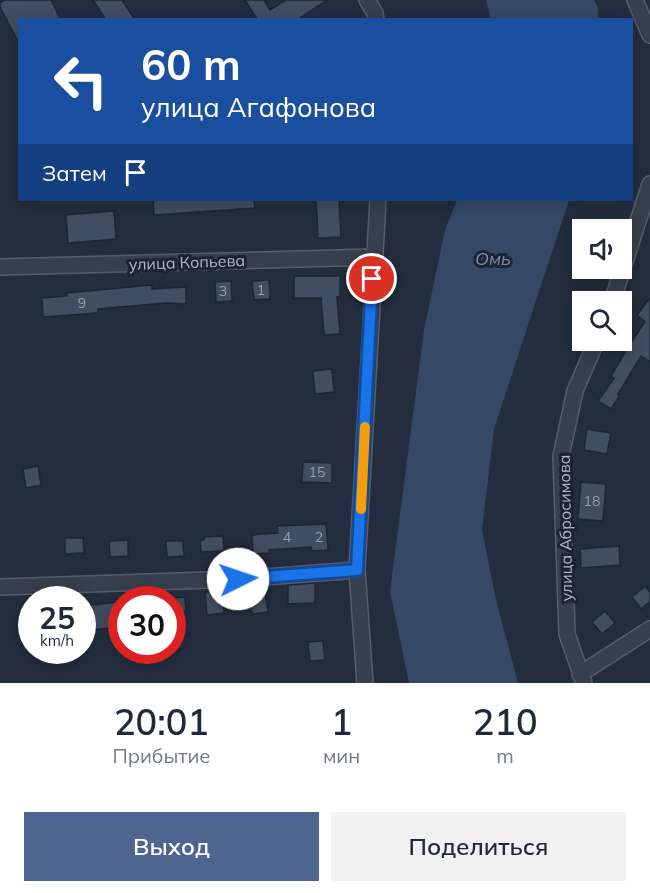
<!DOCTYPE html>
<html lang="ru">
<meta charset="utf-8">
<style>
body{margin:0;font-family:Mulish,sans-serif;background:#f2f2f3;color:#1f2937;height:100vh;display:flex;flex-direction:column;font-size:22px;white-space:nowrap}
*{box-sizing:border-box;margin:0}
p{font-size:20px;color:#747a83}
.icon{flex:none;width:33px;height:33px;fill:none;stroke:currentColor;stroke-width:2;stroke-linecap:round;stroke-linejoin:round}
.map{position:relative;height:683px;overflow:hidden}
.side{display:flex;flex-direction:column;background:#fff;flex:1}
.side>*{flex:none}
.top-card{position:absolute;left:18px;top:18px;width:615px;height:183px;border-radius:0px;box-shadow:0 3px 15px #0003;background:#1a4fa0;color:#fff;overflow:hidden}
.tools{position:absolute;left:572px;top:219px;display:grid;gap:12px}
.tools a{display:grid;place-items:center;width:60px;height:60px;border-radius:0px;background:#fff;box-shadow:0 3px 15px #0003;font-size:30px}
.speed{position:absolute;left:18px;top:586px;display:flex;gap:12px;font-size:30px;font-weight:700;text-align:center}
.speed>*{display:grid;place-content:center;width:78px;height:78px;border-radius:50%;background:#fff;box-shadow:0 3px 15px #0003;line-height:1}
.speed small{font-size:15px;font-weight:400}
.speed .limit{border:9px solid #d22;background:#fff;color:#111}
.pin{position:absolute;display:grid;place-items:center;width:51px;height:51px;color:#fff;margin:-26px;border:3px solid #fff;border-radius:50%;box-shadow:0 2px 6px #0007}
.me{position:absolute;width:66px;margin:-33px;rotate:86deg;stroke-linejoin:round;filter:drop-shadow(0 0 4px #0008)}
.turn{display:flex;align-items:center;gap:21px;height:126px;padding:0 24px;font-size:27px}
.turn .icon{width:78px;height:78px;stroke-width:2.5}
.turn b{display:block;font-size:42px;line-height:51px}
.then{display:flex;align-items:center;height:57px;padding:0 24px;background:#0003;gap:12px;font-size:22px}
.eta{display:flex;justify-content:space-evenly;align-items:center;height:102px;text-align:center}
.eta b{font-size:36px;font-weight:600;line-height:42px}
.primary-button{display:flex;gap:12px;margin-top:auto;padding:12px 24px}
.primary-button a{flex:1;height:69px;border-radius:0px;background:#4d6590;color:#fff;font-size:24px;font-weight:600;line-height:69px;text-align:center}
.primary-button a+a{background:#f2f2f3;color:#1f2937}
.map>svg:first-child{display:block}
.water{fill:#354866}
.building{fill:#414d60;stroke:#1e2635;stroke-width:1.5}
.lines{fill:none;stroke-linecap:round;stroke-linejoin:round}
.minor-casing{stroke:#555d6c;stroke-width:18}
.minor{stroke:#373f4e;stroke-width:15}
.route-casing{stroke:#114b97;stroke-width:15}
.route{stroke:#1a73e8;stroke-width:10}
.slow{stroke:#f59e0b;stroke-width:10}
.labels{text-anchor:middle;stroke-width:6;stroke-linejoin:round;paint-order:stroke}
.number-label{font-size:14px;fill:#969faf}
.street-label{font-size:16px;fill:#b2bac9;stroke:#1c2433}
.water-label{font-size:18px;font-style:italic;fill:#798fb2;stroke:#1c2433}
</style>
<div class="map">
<svg width="650" height="683" viewBox="0 0 650 683">
<rect width="100%" height="100%" fill="#232d3e"/>
<g class="water">
<path d="M486,0H594L598,8V19H491Z"/>
<path d="M457,200H569L494,429L482,530L496,600L518,683H409L390,591L424,330L445,230Z"/>
</g>
<g class="building">
<path d="M5,0H51L61,20H20V45L0,7V3Z"/>
<path d="M93,0H122L135,20H106Z"/>
<path d="M245,0H264L270,10L286,0H327L297,20H256L257,19Z"/>
<path d="M153,200H254L255,208L154,215Z"/>
<path d="M316,200H339L341,237L318,238Z"/>
<path d="M114,211L116,239L68,243L66,215Z"/>
<path d="M294,276H340V297H337L340,334L324,335L321,298H294Z"/>
<path d="M269,280L270,299L254,300L252,281Z"/>
<path d="M231,281L232,301L216,302L215,282Z"/>
<path d="M152,285V289L186,287V304L166,303L98,309V313L43,317L42,298L67,296V293Z"/>
<path d="M650,298V362L641,356L618,394L620,395L611,409L598,401L614,378L611,376L628,347L645,322L637,315Z"/>
<path d="M332,369L334,392L315,394L313,371Z"/>
<path d="M587,429L611,433L607,454L584,450Z"/>
<path d="M303,462L332,463V483L302,482Z"/>
<path d="M38,466L41,485L26,488L23,469Z"/>
<path d="M581,482L606,484L603,521L578,519Z"/>
<path d="M326,524L328,550L312,551L311,547L269,550V553L253,554L252,535L278,533L277,526Z"/>
<path d="M223,536L224,551L201,552L200,540H204V537Z"/>
<path d="M65,538H83L84,553L65,554Z"/>
<path d="M128,540V556L110,557L109,541Z"/>
<path d="M166,541H183L184,556L167,557Z"/>
<path d="M619,546L620,565L581,568L580,549Z"/>
<path d="M315,583V603L288,604V585Z"/>
<path d="M645,586L650,592V602L641,609L632,597Z"/>
<path d="M264,587L268,612L252,614L248,588Z"/>
<path d="M222,591L224,613L207,615L205,592Z"/>
<path d="M185,597L186,611L172,612V598Z"/>
<path d="M118,602L120,627L82,631V606Z"/>
<path d="M605,611L615,623L602,634L592,622Z"/>
<path d="M323,641L325,660L310,661L308,642Z"/>
</g>
<g class="lines">
<defs>
<g id="minor">
<path d="M367,0L375,13L376,20"/>
<path d="M635,0L650,35"/>
<path d="M0,267L373,257"/>
<path d="M612,302L650,184"/>
<path d="M0,587L238,579L357,570"/>
<path d="M580,674L650,629"/>
<path d="M365,683L357,570L378,200"/>
<path d="M584,683L567,634L561,456L575,391L597,340"/>
</g>
</defs>
<use href="#minor" class="minor-casing"/>
<use href="#minor" class="minor"/>
</g>
<g class="lines">
<defs>
<path id="route" d="M238,579L357,570L372,279"/>
</defs>
<use href="#route" class="route-casing"/>
<use href="#route" class="route"/>
<path class="slow" d="M361,509L365,427"/>
</g>
<g class="labels">
<g class="number-label">
<text x="261" y="295">1</text>
<text x="223" y="296">3</text>
<text x="82" y="308">9</text>
<text x="317" y="477">15</text>
<text x="592" y="506">18</text>
<text x="287" y="542">4</text>
<text x="319" y="542">2</text>
</g>
<g class="street-label">
<text transform="translate(187 262) rotate(-2)" y="6">улица Копьева</text>
<text transform="translate(565 528) rotate(-91)" y="6">улица Абросимова</text>
</g>
<g class="water-label">
<text x="493" y="265">Омь</text>
</g>
</g>
</svg>
<div class="tools">
<a><svg class="icon" aria-label="sound" viewBox="0 0 24 24"><path d="M4 9h4l5-4v14l-5-4H4zM17 9q2 3 0 6"/></svg></a>
<a><svg class="icon" aria-label="search" viewBox="0 0 24 24"><circle cx="10" cy="10" r="6"/><path d="M15 15l6 6"/></svg></a>
</div>
<div class="speed"><div>25<small>km/h</small></div><div class="limit">30</div></div>
<div class="pin" style="left:372px;top:279px;background:#d93025"><svg class="icon" aria-label="arrive" viewBox="0 0 24 24"><path d="M6 21V4h12l-3 4 3 4H6"/></svg></div>
<svg class="me" style="left:238px;top:579px" viewBox="-20 -20 40 40"><circle r="19" fill="#fff"/><path d="M0-13L10 11 0 6-10 11z" fill="#1a73e8"/></svg>
<div class="top-card">
<div class="turn"><svg class="icon" aria-label="left" viewBox="0 0 24 24"><path d="M17 20v-9H6M10 6l-5 5 5 5"/></svg><div><b>60 m</b>улица Агафонова</div></div>
<div class="then">Затем<svg class="icon" aria-label="arrive" viewBox="0 0 24 24"><path d="M6 21V4h12l-3 4 3 4H6"/></svg></div>
</div>
</div>
<section class="side">
<div class="eta">
<div><b>20:01</b><p>Прибытие</p></div>
<div><b>1</b><p>мин</p></div>
<div><b>210</b><p>m</p></div>
</div>
<div class="primary-button"><a>Выход</a><a>Поделиться</a></div>
</section>
